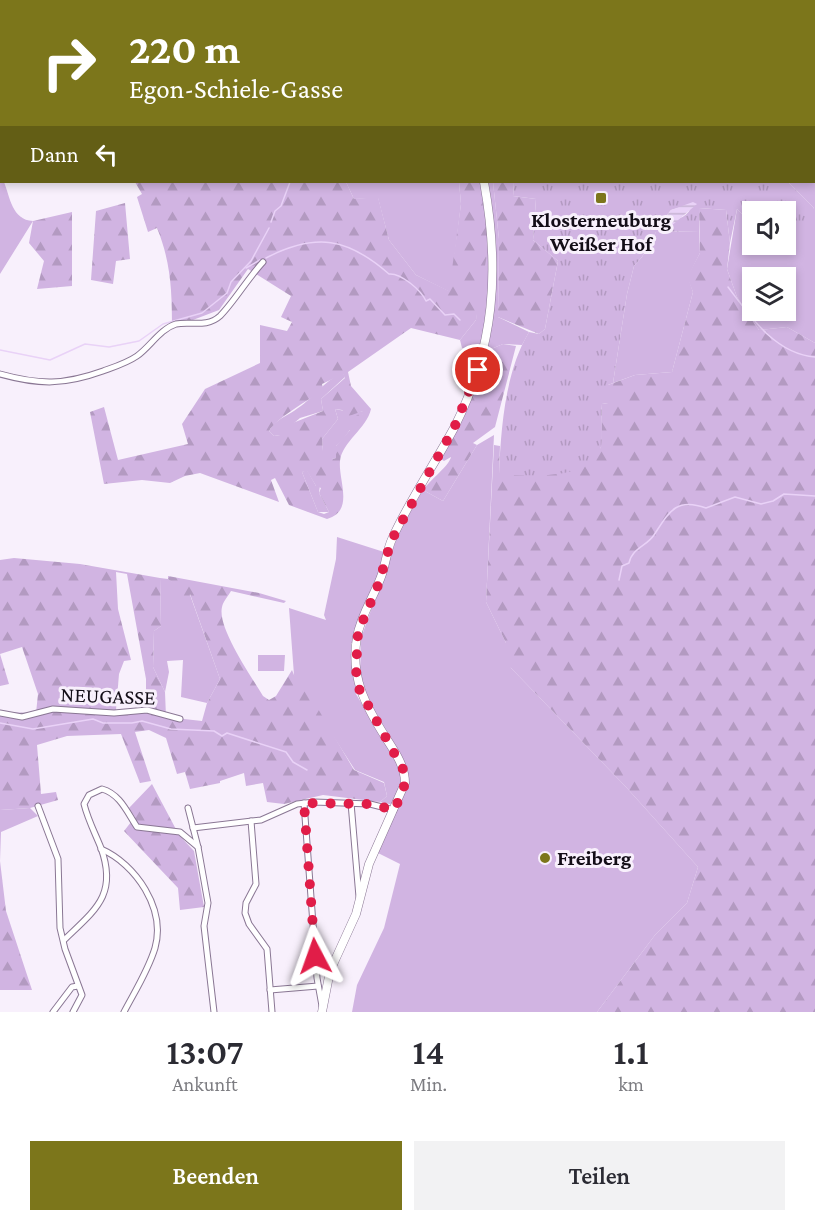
<!DOCTYPE html>
<html lang="de">
<meta charset="utf-8">
<style>
body{margin:0;font-family:"Crimson Pro",serif;background:#f2f2f3;color:#2b2b33;height:100vh;display:flex;flex-direction:column;font-size:22px;white-space:nowrap}
*{box-sizing:border-box;margin:0}
p{font-size:20px;color:#7c7c81}
.icon{flex:none;width:33px;height:33px;fill:none;stroke:currentColor;stroke-width:2;stroke-linecap:round;stroke-linejoin:round}
.map{position:relative;height:1012px;overflow:hidden}
.panel{display:flex;flex-direction:column;background:#fff;flex:1}
.panel>*{flex:none}
.top-card{position:absolute;left:0px;top:0px;width:816px;height:183px;box-shadow:0 3px 9px #0003;background:#7c761b;color:#fff;overflow:hidden}
.buttons{position:absolute;left:742px;top:201px;display:grid;gap:12px}
.buttons a{display:grid;place-items:center;width:54px;height:54px;border-radius:0px;background:#fff;box-shadow:0 3px 9px #0003;font-size:30px}
.pin{position:absolute;display:grid;place-items:center;width:51px;height:51px;color:#fff;margin:-26px;border:3px solid #fff;border-radius:50%;box-shadow:0 2px 6px #0007}
.me{position:absolute;width:66px;margin:-33px;rotate:356deg;stroke-linejoin:round;filter:drop-shadow(0 0 4px #0008)}
.turn{display:flex;align-items:center;gap:21px;height:126px;padding:0 30px;font-size:27px}
.turn .icon{width:78px;height:78px;stroke-width:2.5}
.turn b{display:block;font-size:42px;line-height:51px}
.then{display:flex;align-items:center;height:57px;padding:0 30px;background:#0003;gap:12px;font-size:22px}
.eta{display:flex;justify-content:space-evenly;align-items:center;height:102px;text-align:center}
.eta b{font-size:36px;font-weight:600;line-height:42px}
.action{display:flex;gap:12px;margin-top:auto;padding:12px 30px}
.action a{flex:1;height:69px;border-radius:0px;background:#7c761b;color:#fff;font-size:24px;font-weight:600;line-height:69px;text-align:center}
.action a+a{background:#f2f2f3;color:#2b2b33}
.map>svg:first-child{display:block}
.grass{fill:#d1b4e2;fill-rule:evenodd}
.forest{fill:url(#forest-firs);fill-rule:evenodd}
.park{fill:url(#park-tufts);fill-rule:evenodd}
.water{fill:url(#water-rules)}
.lines{fill:none;stroke-linecap:round;stroke-linejoin:round}
.stream{stroke:#e9d2f7;stroke-width:1.5}
.street-casing{stroke:#8a7794;stroke-width:7}
.secondary-casing{stroke:#8a7794;stroke-width:9}
.street{stroke:#fff;stroke-width:5}
.secondary{stroke:#fff;stroke-width:8}
.route{stroke:#e11d48;stroke-width:10;stroke-dasharray:0 18}
.poi-dot{fill:#7c761b;stroke:#f8f0fc;stroke-width:2}
.labels{text-anchor:middle;stroke-width:6;stroke-linejoin:round;paint-order:stroke}
.poi-label{font-size:21px;font-weight:bold;fill:#130d17;stroke:#f8f0fc}
.street-label{font-size:21px;fill:#130d17;stroke:#f8f0fc}
</style>
<div class="map">
<svg width="815" height="1012" viewBox="0 0 815 1012">
<defs>
<pattern id="forest-firs" width="22" height="20" patternUnits="userSpaceOnUse" patternTransform="scale(1.5)"><rect width="22" height="20" fill="#d1b4e2"/><path d="M5 1l3.5 6h-7zM16 11l3.5 6h-7z" fill="#b39ac1"/></pattern>
<pattern id="park-tufts" width="24" height="20" patternUnits="userSpaceOnUse" patternTransform="scale(1.5)"><rect width="24" height="20" fill="#d1b4e2"/><path d="M3 7l-1-3M5 7V3M7 7l1-3M15 17l-1-3M17 17v-4M19 17l1-3" fill="none" stroke="#b39ac1"/></pattern>
<pattern id="water-rules" width="6" height="5" patternUnits="userSpaceOnUse" patternTransform="scale(1.5)"><rect width="6" height="5" fill="#e9d2f7"/><path d="M0 2.5h6" fill="none" stroke="#c7b3d3"/></pattern>
</defs>
<rect width="100%" height="100%" fill="#f8f0fc"/>
<g class="grass">
<path d="M173,0H508L507,2Z"/>
<path d="M815,94V343L787,327L759,330L737,297L727,269L737,209L753,225V244H786V236L789,237L814,208L788,182H814ZM753,278H786V310H753Z"/>
<path d="M0,170L2,182H4C10,197 12,220 33,221L0,274Z"/>
<path d="M346,182H459L461,204L450,292L416,275L389,240L378,198L354,199Z"/>
<path d="M487,182H493L499,239L498,317L529,332L522,345L503,344L491,349L478,345L468,350L462,348L460,340L476,320Z"/>
<path d="M699,231L700,253L688,277L693,292L672,372L635,375L613,383L627,294L634,266L642,257L656,232Z"/>
<path d="M343,373L345,377L321,399L323,411L300,418L280,435L274,436L269,431C276,418 287,417 298,408C315,397 323,381 343,373Z"/>
<path d="M335,409L355,413L363,411V414C352,424 348,436 336,446V458L333,459L323,452L322,439L338,419Z"/>
<path d="M494,435L486,602L506,643L511,668L626,787L698,867L687,903L655,935L597,1012H352L357,985L384,928L400,864L378,853L409,781L395,745L365,696L360,679L361,638L399,532L423,490L443,501L477,445Z"/>
<path d="M307,470L316,486L320,485L319,493L329,512H318L302,472Z"/>
<path d="M337,537L384,552L382,566L354,643H351L356,694L402,772V783L394,805L380,802L387,796L384,782L355,770L294,675L289,608L326,620L324,615L336,559Z"/>
<path d="M160,578L168,579L189,592L220,679L207,703L181,697L183,660L167,661L169,672L165,692L153,667L154,631L161,626Z"/>
<path d="M258,655H285L284,671H258Z"/>
<path d="M30,808L38,816L1,832L0,861V810Z"/>
</g>
<g class="forest">
<path d="M691,0H815V94L814,2Z"/>
<path d="M135,182H346L354,199L378,197L389,240L416,275L449,291L461,204L459,182H487L494,227L489,242L476,320L460,340L411,328L348,372L351,386L371,409C367,428 342,442 340,461C338,480 355,511 327,519L289,505L275,478L271,480L279,502L200,473L185,476L170,483L142,480L104,484L90,412L104,407L118,460L188,444L182,424L205,389L260,363V325L287,331L292,322L281,317L291,296L248,269L219,310L172,328C172,292 171,262 157,228L148,232L137,197L142,194ZM343,374L345,378L321,399L323,411L280,428V435L274,436L269,431C277,417 309,401 323,389L322,384ZM335,409L342,410L349,416L363,411V414L357,415L350,422V430L336,446V458L333,459L330,453L323,451L322,439L338,419ZM307,471L316,486L321,488L319,493L329,512L324,514L318,512L302,472Z"/>
<path d="M493,182H514L513,196L536,199L533,240L558,261L545,329L539,334L498,317L499,239Z"/>
<path d="M125,203L130,259L116,261L113,284L91,280L96,211Z"/>
<path d="M699,208L726,210L730,243L727,269L737,297L759,330L787,327L815,343V1012H597L655,935L687,903L698,867L626,787L511,668L504,659L506,643L486,602L494,445L500,446L499,474L601,448L602,404L608,403V385L635,375L672,372L693,292L687,277L700,253Z"/>
<path d="M72,212V286L37,289L44,261L29,243L33,221Z"/>
<path d="M503,344L516,346L495,427L473,443L477,445L443,501L423,490C431,479 449,466 451,457L444,461L441,459L463,419L491,349Z"/>
<path d="M14,558L80,564L160,578L161,626L154,631L153,667L165,692L166,717L202,721L207,703L220,679L190,594L188,603L184,602L180,588L168,579V576L259,593L286,601L284,603L231,591C228,596 223,602 222,607C217,628 252,677 263,696L269,700L276,696L292,670L294,675L315,679L314,702L354,770L384,783L387,796L380,802L323,795L284,804L267,802L263,783L246,786L244,773L220,781V783L190,789L185,772L177,774L166,738L149,730L135,732L151,781L140,783L121,734L67,736L37,745L41,794L56,792L58,800L30,808L0,810V712L36,713L38,694L22,647L0,654L9,684L0,686V560ZM116,572L127,574L146,679V707L132,711L116,710L119,674L124,661L131,660L118,609Z"/>
<path d="M152,784L179,835L194,851L204,907L180,910L178,888L124,831L135,817L129,808Z"/>
<path d="M0,861L6,911L32,990H0Z"/>
</g>
<path class="park" d="M514,182H788L814,208L805,231L786,236V212H753V225L737,209L730,243L726,210L699,208V231L656,232L642,257L634,266L627,294L613,383L608,385V403L602,404C601,418 603,433 601,447C594,481 525,476 499,474C501,428 505,372 529,332L539,334L545,329L558,261L533,240L536,199L513,196ZM692,204C689,218 676,221 663,220L671,210Z"/>
<path class="water" d="M693,202L697,204L670,227L663,226V220L671,210Z"/>
<g class="lines">
<g class="stream">
<path d="M271,222L275,211L281,206L290,182"/>
<path d="M266,258C316,232 348,238 389,274C401,273 421,290 426,301L430,299L445,315L454,314L460,320"/>
<path d="M246,268L260,260"/>
<path d="M728,287C750,316 775,354 815,357"/>
<path d="M0,350L50,360L85,344L109,347L139,341L163,324L202,313L227,293L231,282L251,261L269,228"/>
<path d="M619,580L622,566L629,563C632,548 647,546 654,535C669,512 676,497 706,508L735,497L761,504L773,501L784,494L815,496"/>
<path d="M0,723L33,729L93,719L103,723H132L142,721L171,729L214,731L222,736L227,733L286,752L293,762L307,770"/>
</g>
<defs>
<g id="street">
<path d="M0,374C40,385 64,385 103,371C114,367 127,363 137,356C150,347 160,329 176,324C190,321 207,328 220,316C234,302 248,278 263,262"/>
<path d="M0,713L22,717L53,709L114,713L147,710L180,719"/>
<path d="M304,803L317,978L322,1006"/>
<path d="M351,803L359,897"/>
<path d="M38,806L58,859L60,928L65,949L82,995L73,1012"/>
<path d="M188,808L198,847L208,903L204,926L214,1012"/>
<path d="M251,821L256,884L246,903L245,913L249,924L267,949L272,1012"/>
<path d="M193,828L261,820L297,804L314,802L370,804L394,810"/>
<path d="M101,849C136,864 166,909 155,948C148,971 135,991 124,1012"/>
<path d="M64,940C95,910 118,895 101,848C95,833 88,820 84,804L89,795L102,789C120,794 127,812 137,827L180,832L198,847"/>
<path d="M270,990L318,986"/>
<path d="M53,1012L72,987L78,986"/>
</g>
<g id="secondary">
<path d="M511,2L512,0"/>
<path d="M322,1012L330,971L356,914L369,864L405,783C405,766 395,752 386,738C365,705 350,677 357,637C361,614 375,595 382,574C386,562 387,550 392,539C409,501 434,465 454,428C495,347 500,270 484,182"/>
</g>
</defs>
<use href="#street" class="street-casing"/>
<use href="#secondary" class="secondary-casing"/>
<use href="#street" class="street"/>
<use href="#secondary" class="secondary"/>
</g>
<g class="lines">
<path class="route" d="M315,956L304,803L370,804L394,810L404,789V771L358,687L356,670L358,632L379,583L391,541L454,428L478,370"/>
</g>
<g class="poi-dot">
<rect x="595" y="192" width="12" height="12" rx="3"/>
<circle cx="545" cy="858" r="6"/>
</g>
<g class="labels">
<g class="poi-label">
<text x="601" y="227">Klosterneuburg<tspan x="601" dy="24">Weißer Hof</tspan></text>
<text x="557" y="865" text-anchor="start">Freiberg</text>
</g>
<g class="street-label">
<text transform="translate(108 696) rotate(2)" y="7">NEUGASSE</text>
</g>
</g>
</svg>
<div class="buttons">
<a><svg class="icon" aria-label="sound" viewBox="0 0 24 24"><path d="M4 9h4l5-4v14l-5-4H4zM17 9q2 3 0 6"/></svg></a>
<a><svg class="icon" aria-label="layers" viewBox="0 0 24 24"><path d="M12 4l9 5-9 5-9-5zM3 14l9 5 9-5"/></svg></a>
</div>
<div class="pin" style="left:478px;top:370px;background:#d93025"><svg class="icon" aria-label="arrive" viewBox="0 0 24 24"><path d="M6 21V4h12l-3 4 3 4H6"/></svg></div>
<svg class="me" style="left:315px;top:956px" viewBox="-20 -20 40 40"><path d="M0-17L14 15 0 8-14 15z" fill="#e11d48" stroke="#fff" stroke-width="4"/></svg>
<div class="top-card">
<div class="turn"><svg class="icon" aria-label="right" viewBox="0 0 24 24"><path d="M7 20v-9h11M14 6l5 5-5 5"/></svg><div><b>220 m</b>Egon-Schiele-Gasse</div></div>
<div class="then">Dann<svg class="icon" aria-label="left" viewBox="0 0 24 24"><path d="M17 20v-9H6M10 6l-5 5 5 5"/></svg></div>
</div>
</div>
<section class="panel">
<div class="eta">
<div><b>13:07</b><p>Ankunft</p></div>
<div><b>14</b><p>Min.</p></div>
<div><b>1.1</b><p>km</p></div>
</div>
<div class="action"><a>Beenden</a><a>Teilen</a></div>
</section>
